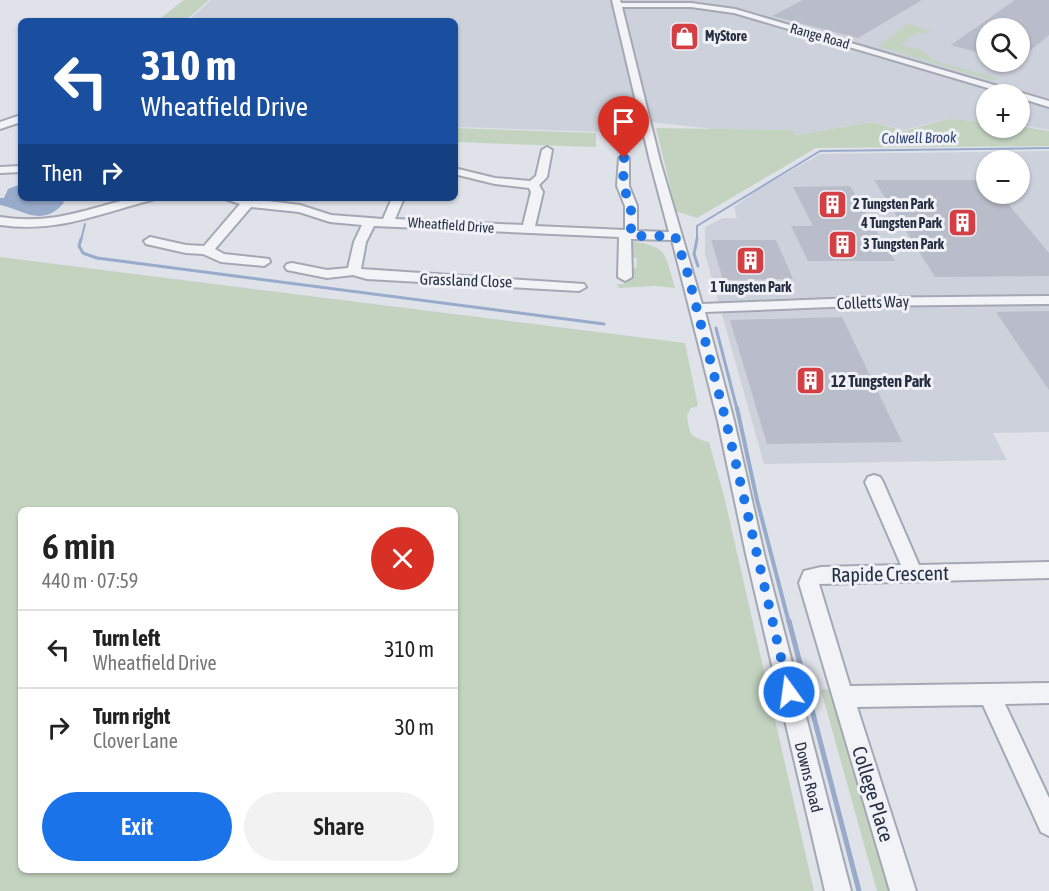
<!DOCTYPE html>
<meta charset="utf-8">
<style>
body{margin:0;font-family:"Asap Condensed",sans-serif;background:#f2f2f2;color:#222;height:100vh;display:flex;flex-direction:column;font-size:22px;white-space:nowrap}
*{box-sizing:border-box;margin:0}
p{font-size:20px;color:#767676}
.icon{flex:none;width:33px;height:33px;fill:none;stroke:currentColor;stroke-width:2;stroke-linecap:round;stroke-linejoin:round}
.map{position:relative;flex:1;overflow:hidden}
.side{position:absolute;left:18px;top:507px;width:440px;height:366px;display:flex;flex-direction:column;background:#fff;border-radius:9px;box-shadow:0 2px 4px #0004}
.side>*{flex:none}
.guide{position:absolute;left:18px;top:18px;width:440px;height:183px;border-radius:9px;box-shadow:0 2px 4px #0004;background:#1a4fa0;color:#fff;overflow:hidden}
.controls{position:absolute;left:976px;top:18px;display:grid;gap:12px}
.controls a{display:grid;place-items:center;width:54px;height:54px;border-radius:50%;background:#fff;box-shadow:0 2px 4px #0004;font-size:30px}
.pin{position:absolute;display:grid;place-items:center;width:51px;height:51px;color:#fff;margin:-62px -26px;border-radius:50% 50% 50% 0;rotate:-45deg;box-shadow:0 0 6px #0007}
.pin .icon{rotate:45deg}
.me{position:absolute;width:66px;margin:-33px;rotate:346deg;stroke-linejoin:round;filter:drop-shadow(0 0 4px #0008)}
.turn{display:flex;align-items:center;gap:21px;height:126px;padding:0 24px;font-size:27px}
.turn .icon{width:78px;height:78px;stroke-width:2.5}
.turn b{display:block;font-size:42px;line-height:51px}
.then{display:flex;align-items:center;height:57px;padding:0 24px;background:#0003;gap:12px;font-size:22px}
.round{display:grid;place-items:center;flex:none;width:63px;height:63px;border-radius:32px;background:#f2f2f2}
.headline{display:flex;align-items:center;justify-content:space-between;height:102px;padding:0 24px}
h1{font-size:36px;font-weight:600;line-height:45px}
.action{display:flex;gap:12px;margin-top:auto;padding:12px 24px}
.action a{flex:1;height:69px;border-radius:36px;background:#1a73e8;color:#fff;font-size:24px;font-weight:600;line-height:69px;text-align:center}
.action a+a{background:#f2f2f2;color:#222}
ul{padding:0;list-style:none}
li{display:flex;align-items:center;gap:18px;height:78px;padding:0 24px;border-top:2px solid #e0e0e0}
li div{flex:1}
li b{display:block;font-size:22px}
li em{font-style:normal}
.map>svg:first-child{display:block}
.built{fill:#cdd1db;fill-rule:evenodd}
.green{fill:#c3d3c0;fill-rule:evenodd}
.water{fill:#99abcb}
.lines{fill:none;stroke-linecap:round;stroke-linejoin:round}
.stream-far3{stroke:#99abcb;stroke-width:2}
.stream-far2{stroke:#99abcb;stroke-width:3}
.stream-far1{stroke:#99abcb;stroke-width:4}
.stream{stroke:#99abcb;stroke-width:5}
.building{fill:#b9bdc9}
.minor-casing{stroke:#a4a8b3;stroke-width:4}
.minor{fill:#f2f3f7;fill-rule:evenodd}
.route{stroke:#1a73e8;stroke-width:10;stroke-dasharray:0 18}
.labels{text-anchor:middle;stroke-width:6;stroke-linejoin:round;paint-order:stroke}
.far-poi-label{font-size:14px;font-weight:bold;fill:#272e41;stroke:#eff1f7;text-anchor:start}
.far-street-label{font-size:14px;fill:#272e41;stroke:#eff1f7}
.far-water-label{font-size:15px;font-style:italic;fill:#304777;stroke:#eff1f7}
.street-label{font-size:16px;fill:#272e41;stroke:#eff1f7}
.poi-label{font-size:16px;font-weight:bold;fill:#272e41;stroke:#eff1f7;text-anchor:start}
.near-street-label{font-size:20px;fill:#272e41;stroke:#eff1f7}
</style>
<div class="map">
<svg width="1049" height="891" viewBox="0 0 1049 891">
<rect width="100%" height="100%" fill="#dfe2e9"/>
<g class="built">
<path d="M211,0H1049V130L1020,125V94H987V122L947,119L904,130L872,122L796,135L793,130L714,129L650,122L603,132L455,127L454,21H188ZM987,28H1020V62H987Z"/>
<path d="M1049,151V432L993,433L1007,460L764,464L705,254V227L723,218H737L734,207L756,191L820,154ZM987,160H1020V194H987Z"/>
</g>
<g class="green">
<path d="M184,0H209L185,21H157Z"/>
<path d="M907,24L931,31L926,34L917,33L900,45L913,49L915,47L932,57L930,59L981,74L984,73L997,79L993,81L878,46Z"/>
<path d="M948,119L987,122V128L1020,126L1049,131V146L816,148L697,218L676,211L656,128L793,130L796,135L872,122L904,131Z"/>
<path d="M455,128L596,133V147L455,142Z"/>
<path d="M630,241C669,247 664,252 675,288L655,286L619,288L617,284H624L627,269L636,268L637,258L627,257Z"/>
<path d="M0,257L685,343L698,406L691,408L687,415C690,435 688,436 709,442L725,500L814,891H0ZM21,510H454V870H21Z"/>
<path d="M827,689L835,700L894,891H877L821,690Z"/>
</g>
<path class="water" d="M21,184V198H61L64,203C41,228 24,210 0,205V198H4L8,189Z"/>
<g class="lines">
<g class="stream-far3">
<path d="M81,240L85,224"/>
<path d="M697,240V226L820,151L1049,148"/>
</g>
<g class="stream-far2">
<path d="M81,239L79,246L83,253L97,258L604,324"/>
<path d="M697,239L694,254L698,266"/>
<path d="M716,328L737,409"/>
</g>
<path class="stream-far1" d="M737,408L757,500L789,623"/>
<path class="stream" d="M789,621L859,891"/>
</g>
<g class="building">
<path d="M803,0H922L858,38L772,16Z"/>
<path d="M1015,0H1049V35L1020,59V28H987V55L951,45Z"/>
<path d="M874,180H987V194H1000L1049,253V276L935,277Z"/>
<path d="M850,186L871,222L895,261H808L791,226H813L793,187Z"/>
<path d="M711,240H776L793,279L723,280Z"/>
<path d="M1049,311V390L996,312Z"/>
<path d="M842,317L902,442L767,444L730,320Z"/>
</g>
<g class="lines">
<defs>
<g id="minor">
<path d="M612,0H620L621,3H691L735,9L1049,101V107L1020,98V94H1008L734,13L691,7H622L660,161L702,304L855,298L1049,296V304L855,306L705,312L734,421L764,554L851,891H825L746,554L718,421L672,240L631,239L632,277L625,281L618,277L619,237L374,226L366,242L361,269L584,284L586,287L579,291L367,279L353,275L327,278L287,270L285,267L287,264L292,263L327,270L348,268L354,242L362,225L330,222L299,212L251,207L215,249L224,254L269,259L270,262L264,266L221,262L203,254L186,253L146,244L144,241L150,237L186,245L204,246L240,204L222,198H243L300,205L331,215L383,219L392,198H404L395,219L523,225L531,192L529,188L495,184L454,174V168L495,178L530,181L536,176L542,150L547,147L552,150L547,177L539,185L543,192L535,226L625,230V206L617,186L619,158L624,155L629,158V186L637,206V231L669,232L650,161Z"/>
<path d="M21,115V122L0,129V122Z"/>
<path d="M21,166V172L0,173V167Z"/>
<path d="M133,198H154L152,200C97,214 58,233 0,225V217C54,225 82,210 133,198Z"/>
<path d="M874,475L880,477L883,482L919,565L1049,562V578L819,584L850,686L1049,683V703L1005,704L1049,798V836L1041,832L983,705L857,707L916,891H890L799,583L804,571L821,567L901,565L865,482L868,477Z"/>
</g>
</defs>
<use href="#minor" class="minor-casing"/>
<use href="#minor" class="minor"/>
</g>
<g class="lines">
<path class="route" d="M624,158L623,186L631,206V236H675L687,271L726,421L789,692"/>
</g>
<defs>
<symbol id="shop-square" viewBox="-11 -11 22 22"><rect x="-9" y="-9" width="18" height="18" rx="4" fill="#d43f44" stroke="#eff1f7"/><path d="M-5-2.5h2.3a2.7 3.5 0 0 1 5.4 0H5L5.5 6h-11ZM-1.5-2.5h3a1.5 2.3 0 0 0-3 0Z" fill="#fff"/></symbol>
<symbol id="building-square" viewBox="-11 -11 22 22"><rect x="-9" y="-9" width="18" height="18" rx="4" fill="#d43f44" stroke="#eff1f7"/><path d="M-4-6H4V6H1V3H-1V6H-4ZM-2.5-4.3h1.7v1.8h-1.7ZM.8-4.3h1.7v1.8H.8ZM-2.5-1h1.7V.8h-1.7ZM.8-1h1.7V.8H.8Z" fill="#fff"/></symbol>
</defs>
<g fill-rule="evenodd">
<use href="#shop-square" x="668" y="20" width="33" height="33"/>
<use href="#building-square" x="816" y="188" width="33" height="33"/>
<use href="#building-square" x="946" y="206" width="33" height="33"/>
<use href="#building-square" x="826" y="228" width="33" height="33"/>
<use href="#building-square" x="734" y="244" width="33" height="33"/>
<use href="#building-square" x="794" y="364" width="33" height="33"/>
</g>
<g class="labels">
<g class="far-poi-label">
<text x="705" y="41">MyStore</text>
<text x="853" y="209">2 Tungsten Park</text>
<text x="942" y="228" text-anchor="end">4 Tungsten Park</text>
<text x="863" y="249">3 Tungsten Park</text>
<text x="751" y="292" text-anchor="middle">1 Tungsten Park</text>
</g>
<g class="far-street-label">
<text transform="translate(820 36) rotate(16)" y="5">Range Road</text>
<text transform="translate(451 225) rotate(4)" y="5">Wheatfield Drive</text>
</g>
<g class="far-water-label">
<text transform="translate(919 138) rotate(-1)" y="5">Colwell Brook</text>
</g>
<g class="street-label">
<text transform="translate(466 280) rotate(2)" y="6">Grassland Close</text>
<text transform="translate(873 302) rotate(-2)" y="6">Colletts Way</text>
<text transform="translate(809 777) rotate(76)" y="6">Downs Road</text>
</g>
<g class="poi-label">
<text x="831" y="387">12 Tungsten Park</text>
</g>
<g class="near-street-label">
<text transform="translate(890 574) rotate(-1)" y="7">Rapide Crescent</text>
<text transform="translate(873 794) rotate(73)" y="7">College Place</text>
</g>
</g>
</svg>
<div class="controls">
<a><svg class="icon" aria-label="search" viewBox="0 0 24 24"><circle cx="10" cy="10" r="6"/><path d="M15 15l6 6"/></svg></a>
<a>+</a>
<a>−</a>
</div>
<div class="pin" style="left:624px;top:158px;background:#d93025"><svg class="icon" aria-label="arrive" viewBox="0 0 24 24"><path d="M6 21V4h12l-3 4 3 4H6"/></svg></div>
<svg class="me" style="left:789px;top:692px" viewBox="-20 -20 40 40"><circle r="17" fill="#1a73e8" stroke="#fff" stroke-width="3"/><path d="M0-11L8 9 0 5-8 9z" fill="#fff"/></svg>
<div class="guide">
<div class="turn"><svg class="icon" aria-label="left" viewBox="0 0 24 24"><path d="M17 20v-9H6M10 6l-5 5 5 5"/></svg><div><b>310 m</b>Wheatfield Drive</div></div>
<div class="then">Then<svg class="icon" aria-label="right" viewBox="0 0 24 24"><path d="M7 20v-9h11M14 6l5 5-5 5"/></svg></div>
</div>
<section class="side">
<div class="headline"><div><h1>6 min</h1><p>440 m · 07:59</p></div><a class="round" style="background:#d93025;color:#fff"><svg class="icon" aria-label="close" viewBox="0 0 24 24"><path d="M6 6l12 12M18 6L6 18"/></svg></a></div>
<ul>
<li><svg class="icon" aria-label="left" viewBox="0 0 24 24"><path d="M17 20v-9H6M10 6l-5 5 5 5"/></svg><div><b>Turn left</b><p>Wheatfield Drive</p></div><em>310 m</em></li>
<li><svg class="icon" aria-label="right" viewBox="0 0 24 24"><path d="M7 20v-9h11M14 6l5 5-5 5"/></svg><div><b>Turn right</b><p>Clover Lane</p></div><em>30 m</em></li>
</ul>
<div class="action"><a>Exit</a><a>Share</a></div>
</section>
</div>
